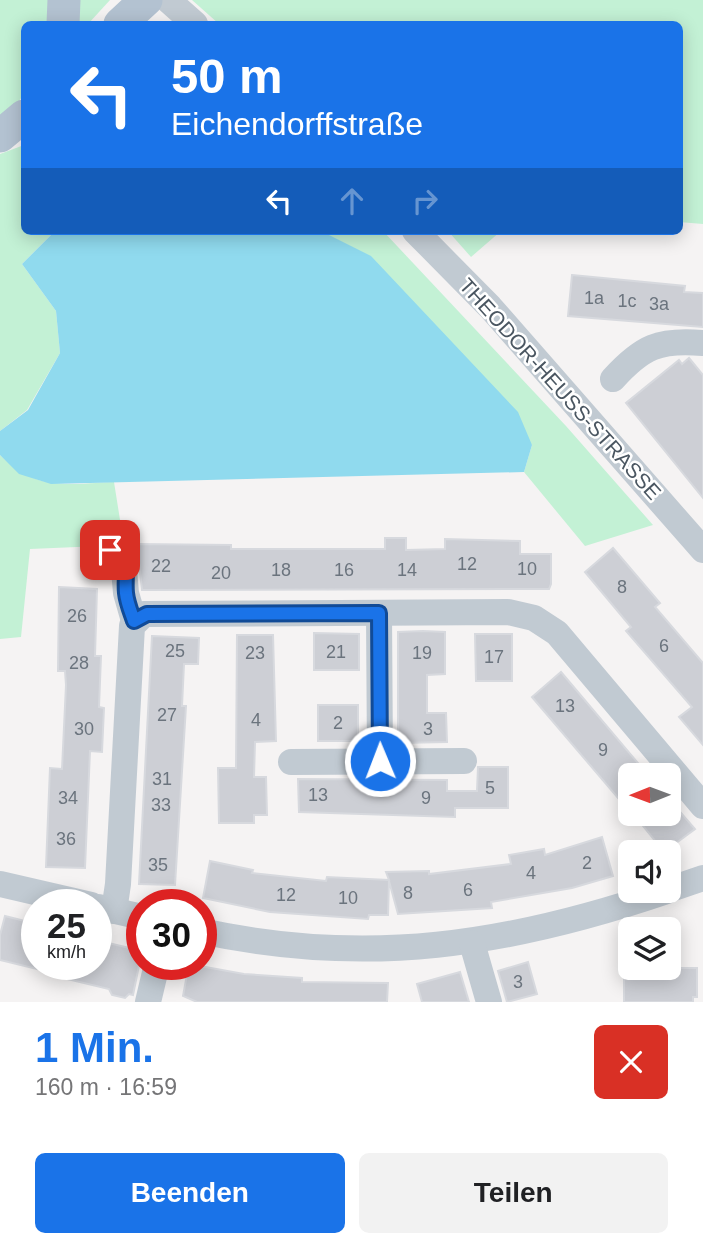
<!DOCTYPE html>
<html lang="de">
<meta charset="utf-8">
<style>
body{margin:0;font-family:Helvetica,sans-serif;background:#f2f2f2;color:#202124;height:100vh;display:flex;flex-direction:column;font-size:26px;white-space:nowrap}
*{box-sizing:border-box;margin:0}
p{font-size:23px;color:#757577}
.icon{flex:none;width:38px;height:38px;fill:none;stroke:currentColor;stroke-width:2;stroke-linecap:round;stroke-linejoin:round}
.map{position:relative;height:1002px;overflow:hidden}
.details{display:flex;flex-direction:column;background:#fff;flex:1}
.details>*{flex:none}
.hud{position:absolute;left:21px;top:21px;width:662px;height:214px;border-radius:10px;box-shadow:0 4px 18px #0003;background:#1a73e8;color:#fff;overflow:hidden}
.needle{width:46px;rotate:269deg}
.controls{position:absolute;left:618px;top:763px;display:grid;gap:14px}
.controls a{display:grid;place-items:center;width:63px;height:63px;border-radius:10px;background:#fff;box-shadow:0 4px 18px #0003;font-size:35px}
.speed{position:absolute;left:21px;top:889px;display:flex;gap:14px;font-size:35px;font-weight:700;text-align:center}
.speed>*{display:grid;place-content:center;width:91px;height:91px;border-radius:50%;background:#fff;box-shadow:0 4px 18px #0003;line-height:1}
.speed small{font-size:18px;font-weight:400}
.speed .limit{border:10px solid #d22;background:#fff;color:#111}
.pin{position:absolute;display:grid;place-items:center;width:60px;height:60px;color:#fff;margin:-30px;border-radius:14px;box-shadow:0 4px 10px #0006}
.me{position:absolute;width:77px;margin:-38px;rotate:359deg;stroke-linejoin:round;filter:drop-shadow(0 0 5px #0008)}
.turn{display:flex;align-items:center;gap:24px;height:147px;padding:0 35px;font-size:32px}
.turn .icon{width:91px;height:91px;stroke-width:2.5}
.turn b{display:block;font-size:49px;line-height:60px}
.lanes{display:flex;align-items:center;height:66px;padding:0 35px;background:#0003;justify-content:center;gap:35px;direction:ltr}
.lanes .off{opacity:.35}
.round{display:grid;place-items:center;flex:none;width:74px;height:74px;border-radius:10px;background:#f2f2f2}
.summary{display:flex;align-items:center;justify-content:space-between;height:119px;padding:0 35px}
h1{font-size:42px;font-weight:600;line-height:52px;color:#1a73e8}
.action{display:flex;gap:14px;margin-top:auto;padding:14px 35px}
.action a{flex:1;height:80px;border-radius:10px;background:#1a73e8;color:#fff;font-size:28px;font-weight:600;line-height:80px;text-align:center}
.action a+a{background:#f2f2f2;color:#202124}
.map>svg:first-child{display:block}
.green{fill:#c3f1d5}
.water{fill:#90daee}
.building{fill:#cdcfd5;stroke:#d7d9de;stroke-width:2}
.lines{fill:none;stroke-linecap:round;stroke-linejoin:round}
.minor{stroke:#c1cad2;stroke-width:26}
.major{stroke:#b3c2d1;stroke-width:33}
.route-casing{stroke:#114b97;stroke-width:18}
.route{stroke:#1a73e8;stroke-width:12}
.labels{text-anchor:middle;stroke-width:5;stroke-linejoin:round;paint-order:stroke}
.number-label{font-size:18px;fill:#6b747e}
.street-label{font-size:21px;fill:#4a5661;stroke:#fff}
</style>
<div class="map">
<svg width="703" height="1002" viewBox="0 0 703 1002">
<rect width="100%" height="100%" fill="#f5f3f3"/>
<g class="green">
<path d="M0,0H49L53,24H24V94L11,112L0,119Z"/>
<path d="M77,0H110L88,24H77Z"/>
<path d="M192,0H703V224L679,222V24H219Z"/>
<path d="M24,145V231H55L22,264L56,311L60,353L27,410L0,431V154Z"/>
<path d="M321,231H383L566,426L653,525L585,546L524,472L532,445Z"/>
<path d="M448,231H501L471,257Z"/>
<path d="M0,455C38,492 65,484 114,482L124,545L30,549L21,637L0,639Z"/>
</g>
<path class="water" d="M55,231H321L371,256L518,412L532,445L524,472L51,484L19,474L0,455V431L28,410L60,353L56,311L22,264Z"/>
<g class="building">
<path d="M572,275L685,286L684,292L703,293V327L568,316Z"/>
<path d="M689,358L703,375V498L626,403L679,360L682,364Z"/>
<path d="M385,538H406V550L445,549V539L520,541V554H551V584L549,589L142,590L137,544L231,545V549H385Z"/>
<path d="M613,548L660,603L655,607L703,663V745L679,717L692,707L626,631L631,627L585,572Z"/>
<path d="M59,587L97,589L95,656H101L99,707L104,708L102,752L90,751L85,868L46,867L50,768L62,769L66,685L65,671H58Z"/>
<path d="M423,631L445,632V674L427,675V713H446L447,742L398,743V632Z"/>
<path d="M314,633L359,634V670H314Z"/>
<path d="M475,634H512V681H476Z"/>
<path d="M237,635H273L276,741L255,742L254,777H266L267,815H254V823H219L218,768H236Z"/>
<path d="M152,636L199,638L198,664H184L182,706H186L175,885L139,884Z"/>
<path d="M561,672L648,775H630V812L532,697Z"/>
<rect x="318" y="705" width="40" height="36"/>
<path d="M478,767H508V808H455V817L299,812L298,779L447,780V791H477Z"/>
<path d="M668,798L695,829L664,852L643,826L657,814H668Z"/>
<path d="M602,837L613,876L572,888L491,902L492,908L398,914L389,881L388,915H369L368,919L270,912L203,898L210,861L253,870L252,873L326,881L327,877L389,880L386,872L429,871V874L511,864L509,855L544,849L545,855Z"/>
<path d="M5,916L37,924V969L0,960V935Z"/>
<path d="M96,940L142,951L133,995L129,994L125,998L112,995L109,989L63,978L66,964H96Z"/>
<path d="M528,962L537,994L507,1002L498,971Z"/>
<path d="M189,964L244,974L302,978V982L388,983L387,1002H197L183,996Z"/>
<path d="M624,968H697V997H693V1002H624Z"/>
<path d="M460,972L469,1002H422L417,984Z"/>
</g>
<g class="lines">
<g class="minor">
<path d="M168,0L195,24"/>
<path d="M415,231L490,307L703,550"/>
<path d="M613,379C642,347 659,339 703,343"/>
<path d="M101,550H113L123,558L126,593L134,621"/>
<path d="M379,613L380,761"/>
<path d="M291,762L464,761"/>
<path d="M0,884L91,905"/>
<path d="M668,890L703,878"/>
<path d="M98,907L142,917"/>
<path d="M114,911L118,884L132,626L144,614L508,612L534,618L557,633L703,806"/>
<path d="M201,931C367,967 509,945 667,891"/>
<path d="M472,943L489,1002"/>
<path d="M148,1002L157,964"/>
</g>
<g class="major">
<path d="M63,24L64,0"/>
<path d="M120,24L146,0"/>
<path d="M0,136L24,116"/>
</g>
</g>
<g class="lines">
<defs>
<path id="route" d="M110,550C132,556 124,576 126,593C127,603 131,612 134,621L147,614L379,613L380,761"/>
</defs>
<use href="#route" class="route-casing"/>
<use href="#route" class="route"/>
</g>
<g class="labels">
<g class="number-label">
<text x="594" y="304">1a</text>
<text x="627" y="307">1c</text>
<text x="659" y="310">3a</text>
<text x="467" y="570">12</text>
<text x="161" y="572">22</text>
<text x="527" y="575">10</text>
<text x="281" y="576">18</text>
<text x="344" y="576">16</text>
<text x="407" y="576">14</text>
<text x="221" y="579">20</text>
<text x="622" y="593">8</text>
<text x="77" y="622">26</text>
<text x="664" y="652">6</text>
<text x="175" y="657">25</text>
<text x="336" y="658">21</text>
<text x="255" y="659">23</text>
<text x="422" y="659">19</text>
<text x="494" y="663">17</text>
<text x="79" y="669">28</text>
<text x="565" y="712">13</text>
<text x="167" y="721">27</text>
<text x="256" y="726">4</text>
<text x="338" y="729">2</text>
<text x="84" y="735">30</text>
<text x="428" y="735">3</text>
<text x="603" y="756">9</text>
<text x="162" y="785">31</text>
<text x="490" y="794">5</text>
<text x="318" y="801">13</text>
<text x="68" y="804">34</text>
<text x="426" y="804">9</text>
<text x="161" y="811">33</text>
<text x="66" y="845">36</text>
<text x="587" y="869">2</text>
<text x="158" y="871">35</text>
<text x="531" y="879">4</text>
<text x="468" y="896">6</text>
<text x="408" y="899">8</text>
<text x="286" y="901">12</text>
<text x="348" y="904">10</text>
<text x="518" y="988">3</text>
</g>
<g class="street-label">
<text transform="translate(560 389) rotate(48)" y="7">THEODOR-HEUSS-STRASSE</text>
</g>
</g>
</svg>
<div class="controls">
<a><svg class="needle" viewBox="-14 -14 28 28"><path d="M0-13l5 13h-10z" fill="#e53935"/><path d="M0 13l5-13h-10z" fill="#757577"/></svg></a>
<a><svg class="icon" aria-label="sound" viewBox="0 0 24 24"><path d="M4 9h4l5-4v14l-5-4H4zM17 9q2 3 0 6"/></svg></a>
<a><svg class="icon" aria-label="layers" viewBox="0 0 24 24"><path d="M12 4l9 5-9 5-9-5zM3 14l9 5 9-5"/></svg></a>
</div>
<div class="speed"><div>25<small>km/h</small></div><div class="limit">30</div></div>
<div class="pin" style="left:110px;top:550px;background:#d93025"><svg class="icon" aria-label="arrive" viewBox="0 0 24 24"><path d="M6 21V4h12l-3 4 3 4H6"/></svg></div>
<svg class="me" style="left:380px;top:761px" viewBox="-20 -20 40 40"><circle r="17" fill="#1a73e8" stroke="#fff" stroke-width="3"/><path d="M0-11L8 9 0 5-8 9z" fill="#fff"/></svg>
<div class="hud">
<div class="turn"><svg class="icon" aria-label="left" viewBox="0 0 24 24"><path d="M17 20v-9H6M10 6l-5 5 5 5"/></svg><div><b>50 m</b>Eichendorffstraße</div></div>
<div class="lanes"><svg class="icon" aria-label="left" viewBox="0 0 24 24"><path d="M17 20v-9H6M10 6l-5 5 5 5"/></svg><svg class="icon off" aria-label="ahead" viewBox="0 0 24 24"><path d="M12 20V5M6 11l6-6 6 6"/></svg><svg class="icon off" aria-label="right" viewBox="0 0 24 24"><path d="M7 20v-9h11M14 6l5 5-5 5"/></svg></div>
</div>
</div>
<section class="details">
<div class="summary"><div><h1>1 Min.</h1><p>160 m · 16:59</p></div><a class="round" style="background:#d93025;color:#fff"><svg class="icon" aria-label="close" viewBox="0 0 24 24"><path d="M6 6l12 12M18 6L6 18"/></svg></a></div>
<div class="action"><a>Beenden</a><a>Teilen</a></div>
</section>
